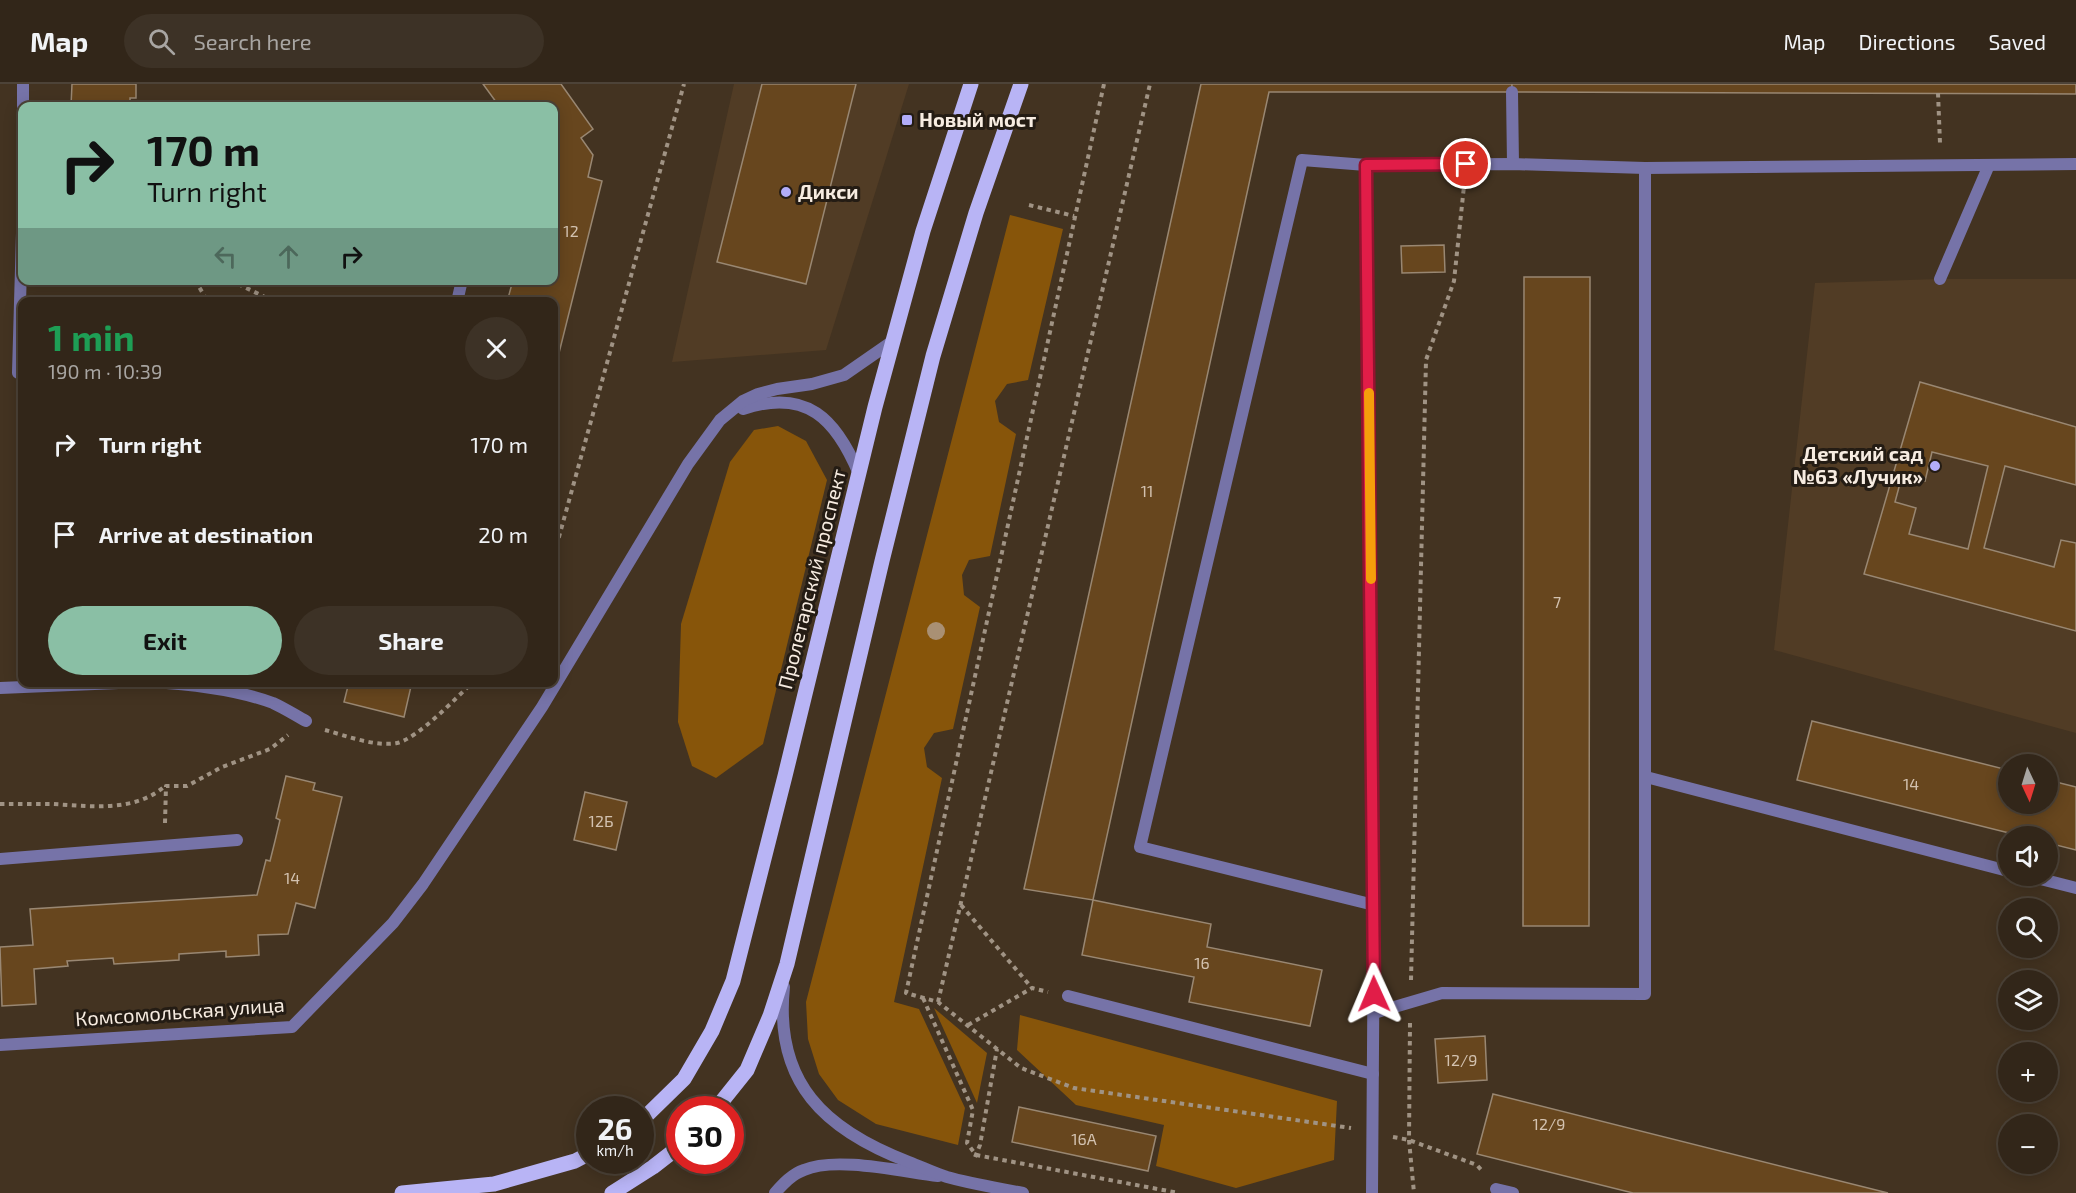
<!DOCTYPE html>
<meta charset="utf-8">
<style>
body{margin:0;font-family:"Exo 2",sans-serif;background:#3d3226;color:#f1f3f6;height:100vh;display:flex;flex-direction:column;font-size:22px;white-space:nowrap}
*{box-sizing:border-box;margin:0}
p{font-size:20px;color:#a8a5a2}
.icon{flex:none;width:33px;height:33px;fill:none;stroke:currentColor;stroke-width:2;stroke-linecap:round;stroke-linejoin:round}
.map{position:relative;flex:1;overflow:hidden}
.details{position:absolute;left:18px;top:213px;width:540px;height:390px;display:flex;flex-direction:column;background:#322619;border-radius:12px;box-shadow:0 3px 15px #0003,0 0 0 2px #4d4338}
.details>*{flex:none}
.top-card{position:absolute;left:18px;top:18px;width:540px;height:183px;border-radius:12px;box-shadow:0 3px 15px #0003,0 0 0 2px #4d4338;background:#8abfa5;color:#111;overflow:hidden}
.needle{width:39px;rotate:176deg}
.tools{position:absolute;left:1998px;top:670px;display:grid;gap:12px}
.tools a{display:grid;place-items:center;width:60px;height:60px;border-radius:50%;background:#322619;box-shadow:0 3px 15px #0003,0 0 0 2px #4d4338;font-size:30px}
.speed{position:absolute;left:576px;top:1012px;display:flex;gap:12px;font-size:30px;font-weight:700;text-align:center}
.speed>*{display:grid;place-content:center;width:78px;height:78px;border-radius:50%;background:#322619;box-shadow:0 3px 15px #0003,0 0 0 2px #4d4338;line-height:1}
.speed small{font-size:15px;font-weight:400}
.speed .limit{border:9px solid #d22;background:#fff;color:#111}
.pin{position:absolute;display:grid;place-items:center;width:51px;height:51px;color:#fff;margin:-26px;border:3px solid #fff;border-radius:50%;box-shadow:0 2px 6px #0007}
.me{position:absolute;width:66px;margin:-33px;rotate:359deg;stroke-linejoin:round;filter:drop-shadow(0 0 4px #0008)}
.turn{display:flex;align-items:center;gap:21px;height:126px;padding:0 30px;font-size:27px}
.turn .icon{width:78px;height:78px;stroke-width:2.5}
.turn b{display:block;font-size:42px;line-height:51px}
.lanes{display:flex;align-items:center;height:57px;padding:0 30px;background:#0003;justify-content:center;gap:30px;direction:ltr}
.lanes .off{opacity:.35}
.round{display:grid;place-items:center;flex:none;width:63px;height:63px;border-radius:32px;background:#3d3226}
.head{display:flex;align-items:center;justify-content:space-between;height:102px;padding:0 30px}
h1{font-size:36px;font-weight:700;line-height:45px;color:#1e9e55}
.cta{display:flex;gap:12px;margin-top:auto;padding:12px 30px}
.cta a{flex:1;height:69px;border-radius:36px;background:#8abfa5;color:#111;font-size:24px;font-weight:700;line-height:69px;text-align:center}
.cta a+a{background:#3d3226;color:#f1f3f6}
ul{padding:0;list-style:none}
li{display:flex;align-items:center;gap:18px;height:90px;padding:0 30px}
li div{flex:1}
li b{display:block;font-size:22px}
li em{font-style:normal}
header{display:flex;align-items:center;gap:36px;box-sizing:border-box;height:84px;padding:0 30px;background:#322619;border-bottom:2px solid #4d4338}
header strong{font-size:28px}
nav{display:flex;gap:33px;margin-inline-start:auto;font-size:21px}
.search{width:420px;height:54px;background:#3d3226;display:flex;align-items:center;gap:15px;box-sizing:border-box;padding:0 21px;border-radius:33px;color:#a8a5a2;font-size:22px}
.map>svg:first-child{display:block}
.built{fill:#513c25}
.green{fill:#87550a}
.building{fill:#67461e;stroke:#998772;stroke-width:1.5;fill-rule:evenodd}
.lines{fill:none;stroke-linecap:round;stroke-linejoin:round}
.path{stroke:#a09384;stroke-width:4;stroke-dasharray:4.5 4.5;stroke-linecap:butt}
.service{stroke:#7673a8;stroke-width:12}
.minor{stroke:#7673a8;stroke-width:12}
.tertiary{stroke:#7673a8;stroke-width:12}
.primary{stroke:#b8b4f5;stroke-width:15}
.tree{fill:#a99074}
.route-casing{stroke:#92132f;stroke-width:15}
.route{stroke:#e11d48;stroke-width:10}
.slow{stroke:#f59e0b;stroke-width:10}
.poi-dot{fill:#b2adf9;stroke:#241c14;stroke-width:2}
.labels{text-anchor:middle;stroke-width:6;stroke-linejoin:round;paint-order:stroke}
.number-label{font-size:16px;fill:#d3c2b0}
.poi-label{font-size:20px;font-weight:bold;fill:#f7ece1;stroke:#241c14;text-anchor:start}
.street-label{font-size:20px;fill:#f7ece1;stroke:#241c14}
</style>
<header>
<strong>Map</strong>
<div class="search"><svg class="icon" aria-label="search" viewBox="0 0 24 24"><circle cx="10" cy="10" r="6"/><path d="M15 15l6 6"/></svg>Search here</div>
<nav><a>Map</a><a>Directions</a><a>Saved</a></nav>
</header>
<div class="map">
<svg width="2076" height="1109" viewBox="0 0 2076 1109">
<rect width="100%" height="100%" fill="#433321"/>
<g class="built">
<path d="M734,0H909L826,266L672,278Z"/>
<path d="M1940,195H2076V649L1774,566L1815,199Z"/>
</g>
<g class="green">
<path d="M1010,131L1063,145L1028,296L1007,300L995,317L999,338L1016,350L990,472L969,476L962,491L964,511L980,523L953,645L934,649L924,664L927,683L942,694L894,918L919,925L965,1024L958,1061L876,1040L838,1016L819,990L808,955L806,918Z"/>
<path d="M778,342L806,357L827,396L763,660L716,694L692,682L678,638L681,540L730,378L754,346Z"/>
<path d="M934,924L987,969L977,1019Z"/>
<path d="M1020,931L1337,1017L1334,1076L1236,1104L1156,1082L1164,1041L1076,1021L1017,966Z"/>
</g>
<g class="building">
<path d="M72,0H136V14H130V22H71Z"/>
<path d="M483,0H561L593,45L581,54L593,71L588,93L602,97L554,289V218H507L513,196H554V22H499Z"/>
<path d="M762,0H856L806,200L717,178Z"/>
<path d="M1201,0H1512V8H1269L1093,816L1024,805Z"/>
<path d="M1512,0H2076V10L1512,8Z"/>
<path d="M1444,161L1445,188L1402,189L1401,162Z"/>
<path d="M1524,193H1590L1589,842H1523Z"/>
<path d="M1920,298L2076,343V401L2005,382L1984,464L2054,483L2061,456L2076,459V547L1864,490ZM1932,368L1988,382L1968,465L1909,450L1916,424L1895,418L1902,392L1925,397Z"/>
<path d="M349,598H412L404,633L344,618Z"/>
<path d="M1812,637L2008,686V720H2048V696L2076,703V766L2048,759V753H2025L1797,696Z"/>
<path d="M286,692L315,699L313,706L342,713L315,824L296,819L288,850L258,851L259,871L226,873V867L179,870V876L114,880L113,874L67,877L68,882L34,885L36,920L2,922L0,863L33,861L30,825L257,811L266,776L270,777L275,757L280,736L276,734Z"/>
<path d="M585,708L627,718L616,766L574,756Z"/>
<path d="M1093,816L1211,840L1207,863L1322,886L1310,942L1189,918L1194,893L1082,871Z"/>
<path d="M1485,952L1487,996L1438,999L1435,955Z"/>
<path d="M1493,1010L1888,1109H1633L1477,1070Z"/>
<path d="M1019,1023L1156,1052L1148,1087L1012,1058Z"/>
</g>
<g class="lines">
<g class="path">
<path d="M1104,0L906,909L938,918L1021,984L1074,1004L1351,1044"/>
<path d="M1938,9L1940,59"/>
<path d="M1029,121L1074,132"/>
<path d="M195,196L208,218"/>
<path d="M230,196L275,218"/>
<path d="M554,471L684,0"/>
<path d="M325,646C347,652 375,663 397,659C417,655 457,613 473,598"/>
<path d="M0,720C17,720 35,720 52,720C90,722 134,729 165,702"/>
<path d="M165,739L166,702H187L222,683L270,665L288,651"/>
<path d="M961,821L1032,904"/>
<path d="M1411,896L1426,276L1454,197L1464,102"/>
<path d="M923,914L973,1026L967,1059L976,1071L1179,1109"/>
<path d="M938,918L1150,0"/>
<path d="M1410,939L1409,1056L1414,1109"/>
<path d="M968,941L1032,904L1048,908"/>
<path d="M1393,1053L1409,1056L1477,1081L1483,1088"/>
<path d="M975,1073L980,1061L997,965"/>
</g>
<g class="service">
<path d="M1512,8L1513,80"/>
<path d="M23,22V0"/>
<path d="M1940,195L1989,81"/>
<path d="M457,218L462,196"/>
<path d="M18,289L22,149"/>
<path d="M151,598C188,600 238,606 273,619C284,624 295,631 306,637"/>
<path d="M0,604L142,598"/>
<path d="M1646,693L2008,787"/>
<path d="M0,775L237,756"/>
<path d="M2029,792L2076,804"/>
<path d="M1374,821L1140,763L1302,76L1366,81L1513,80L1645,84L2076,80"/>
<path d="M1068,912L1373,990"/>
<path d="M1374,929L1442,909L1645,910V84"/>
<path d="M1496,1105L1513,1109"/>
</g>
<g class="minor">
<path d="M1366,81L1374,821L1372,1109"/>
<path d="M743,325C807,304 836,335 859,390"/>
<path d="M0,961L292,943L393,839L423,800L542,623L688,380L720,336L743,317L758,310L777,305L812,300L844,291L893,257"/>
<path d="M775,1109C783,1100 792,1090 804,1086C836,1072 903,1088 938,1092"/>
</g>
<path class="tertiary" d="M784,903C774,999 825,1046 909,1078C922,1083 934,1089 947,1093C972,1100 998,1104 1023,1109"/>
<g class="primary">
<path d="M715,1026L747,986L770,932L787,880L882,477L933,272L976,129L1021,0"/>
<path d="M640,1038L684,995L712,947L733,897L785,692L875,323L923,147L971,0"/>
<path d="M402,1109L494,1100L575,1077L590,1069"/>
<path d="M612,1109L653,1083L680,1062"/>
</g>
</g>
<circle class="tree" cx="936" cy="547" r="9"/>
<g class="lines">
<defs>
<path id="route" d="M1374,910L1366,81L1466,80"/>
</defs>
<use href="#route" class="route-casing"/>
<use href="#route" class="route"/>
<path class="slow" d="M1369,309L1371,495"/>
</g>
<g class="poi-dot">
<rect x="901" y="30" width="12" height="12" rx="3"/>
<circle cx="786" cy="108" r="6"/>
<circle cx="1935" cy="382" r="6"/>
</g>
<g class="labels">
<g class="number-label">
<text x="571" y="153">12</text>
<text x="1147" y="413">11</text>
<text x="1557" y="524">7</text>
<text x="1911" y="706">14</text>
<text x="601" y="743">12Б</text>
<text x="292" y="800">14</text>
<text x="1202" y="885">16</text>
<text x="1461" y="982">12/9</text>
<text x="1549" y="1046">12/9</text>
<text x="1084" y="1061">16А</text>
</g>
<g class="poi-label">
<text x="919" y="43">Новый мост</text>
<text x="798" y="115">Дикси</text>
<text x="1923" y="377" text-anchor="end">Детский сад<tspan x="1923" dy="23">№63 «Лучик»</tspan></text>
</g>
<g class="street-label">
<text transform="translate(812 495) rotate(-76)" y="7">Пролетарский проспект</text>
<text transform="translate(180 928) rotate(-4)" y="7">Комсомольская улица</text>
</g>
</g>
</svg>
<div class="tools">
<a><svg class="needle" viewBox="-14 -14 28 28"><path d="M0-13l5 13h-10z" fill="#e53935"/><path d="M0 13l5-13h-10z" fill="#a8a5a2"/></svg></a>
<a><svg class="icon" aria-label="sound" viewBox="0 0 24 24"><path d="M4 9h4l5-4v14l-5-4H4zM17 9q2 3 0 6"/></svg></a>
<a><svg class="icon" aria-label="search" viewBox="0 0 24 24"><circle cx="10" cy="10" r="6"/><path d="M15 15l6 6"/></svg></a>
<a><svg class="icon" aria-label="layers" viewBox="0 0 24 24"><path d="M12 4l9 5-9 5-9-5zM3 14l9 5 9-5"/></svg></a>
<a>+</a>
<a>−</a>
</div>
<div class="speed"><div>26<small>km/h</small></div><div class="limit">30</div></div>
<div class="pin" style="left:1466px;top:80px;background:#d93025"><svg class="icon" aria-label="arrive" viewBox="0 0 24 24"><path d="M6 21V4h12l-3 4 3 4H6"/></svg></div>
<svg class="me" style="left:1374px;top:910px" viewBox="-20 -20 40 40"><path d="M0-17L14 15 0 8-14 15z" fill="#e11d48" stroke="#fff" stroke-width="4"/></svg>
<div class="top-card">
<div class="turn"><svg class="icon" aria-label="right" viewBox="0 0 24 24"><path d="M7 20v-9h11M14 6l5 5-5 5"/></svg><div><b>170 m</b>Turn right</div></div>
<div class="lanes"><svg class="icon off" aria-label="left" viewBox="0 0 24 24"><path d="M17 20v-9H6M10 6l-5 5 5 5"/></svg><svg class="icon off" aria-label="ahead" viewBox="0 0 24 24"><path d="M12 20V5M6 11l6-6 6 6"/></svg><svg class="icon" aria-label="right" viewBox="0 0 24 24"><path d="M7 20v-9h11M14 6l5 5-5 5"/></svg></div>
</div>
<section class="details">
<div class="head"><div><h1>1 min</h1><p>190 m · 10:39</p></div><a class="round"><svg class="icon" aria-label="close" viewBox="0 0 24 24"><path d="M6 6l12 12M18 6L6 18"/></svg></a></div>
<ul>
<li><svg class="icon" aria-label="right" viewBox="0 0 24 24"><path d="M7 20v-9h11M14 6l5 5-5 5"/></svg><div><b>Turn right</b></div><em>170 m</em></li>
<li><svg class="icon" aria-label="arrive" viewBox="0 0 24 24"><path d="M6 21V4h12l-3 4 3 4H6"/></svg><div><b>Arrive at destination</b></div><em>20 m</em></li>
</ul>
<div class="cta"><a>Exit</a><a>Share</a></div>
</section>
</div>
